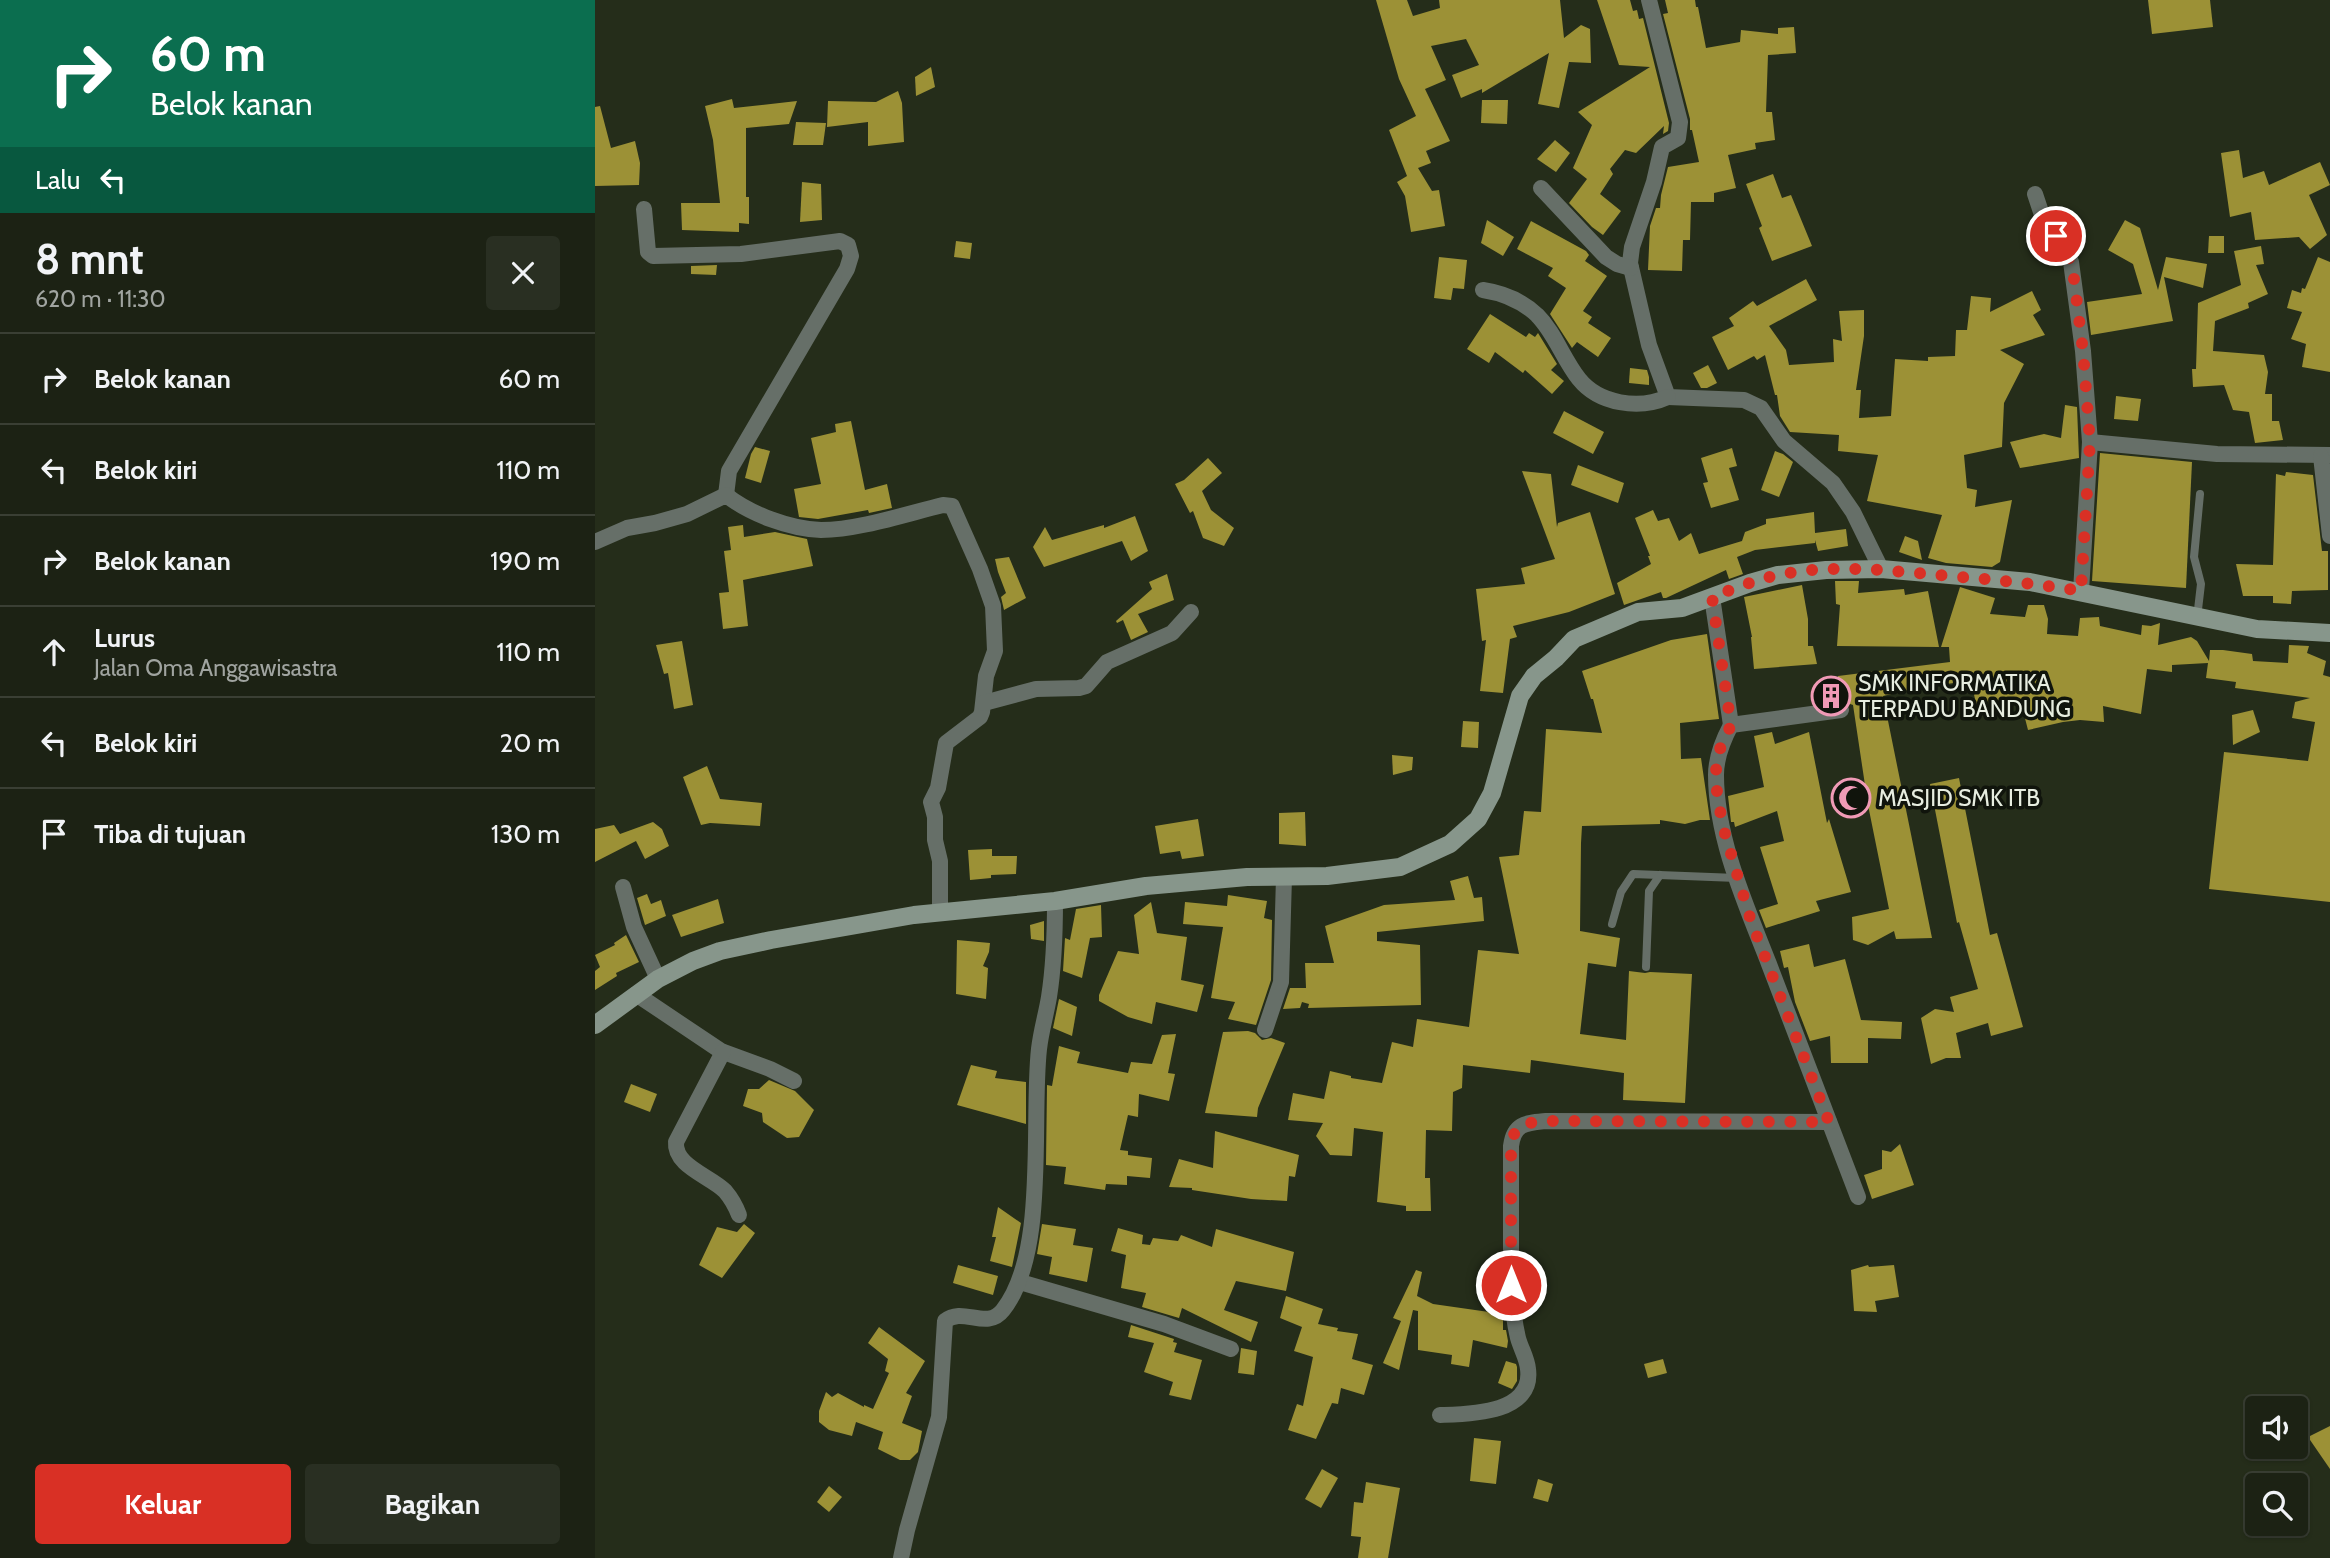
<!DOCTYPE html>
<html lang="id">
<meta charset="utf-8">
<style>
body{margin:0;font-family:Cabin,sans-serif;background:#292f22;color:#f1f3f6;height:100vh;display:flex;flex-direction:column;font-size:26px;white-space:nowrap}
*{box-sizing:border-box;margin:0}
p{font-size:23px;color:#a0a4a0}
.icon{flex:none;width:38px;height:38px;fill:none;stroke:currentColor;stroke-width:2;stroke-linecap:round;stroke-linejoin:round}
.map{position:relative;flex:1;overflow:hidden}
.panel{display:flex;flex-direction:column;background:#1c2214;width:595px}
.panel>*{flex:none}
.banner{background:#0b6e4f;color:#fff;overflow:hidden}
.fabs{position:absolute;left:1650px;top:1396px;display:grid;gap:14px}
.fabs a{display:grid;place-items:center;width:63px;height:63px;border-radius:7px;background:#1c2214;box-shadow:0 2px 5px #0004,0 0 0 2px #3a3f34;font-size:35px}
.pin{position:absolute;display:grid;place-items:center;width:60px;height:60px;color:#fff;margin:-30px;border:4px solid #fff;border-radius:50%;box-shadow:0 2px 7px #0007}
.me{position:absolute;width:77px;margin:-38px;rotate:0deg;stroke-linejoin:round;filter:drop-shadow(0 0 5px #0008)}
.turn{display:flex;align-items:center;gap:24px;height:147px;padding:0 35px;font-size:32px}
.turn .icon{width:91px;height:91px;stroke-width:2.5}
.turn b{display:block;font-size:49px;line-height:60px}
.then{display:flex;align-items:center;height:66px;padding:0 35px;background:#0003;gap:14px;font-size:26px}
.round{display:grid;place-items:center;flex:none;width:74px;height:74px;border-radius:7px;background:#292f22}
.summary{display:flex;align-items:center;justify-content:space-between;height:119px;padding:0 35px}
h1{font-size:42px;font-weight:700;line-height:52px}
.cta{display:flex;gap:14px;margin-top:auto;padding:14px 35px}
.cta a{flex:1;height:80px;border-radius:7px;background:#d93025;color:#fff;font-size:28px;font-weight:700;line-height:80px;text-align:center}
.cta a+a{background:#292f22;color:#f1f3f6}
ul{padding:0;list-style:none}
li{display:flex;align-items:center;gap:21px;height:91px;padding:0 35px;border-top:2px solid #3a3f34}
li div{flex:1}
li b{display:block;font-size:26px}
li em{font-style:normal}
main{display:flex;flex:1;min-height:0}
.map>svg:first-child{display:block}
.building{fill:#9c9136}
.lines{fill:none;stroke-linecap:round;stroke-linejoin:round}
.service{stroke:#666f68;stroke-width:8}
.minor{stroke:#666f68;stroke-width:16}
.secondary{stroke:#87968b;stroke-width:18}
.route{stroke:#d93025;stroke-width:12;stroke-dasharray:0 21.6}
.labels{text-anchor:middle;stroke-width:7;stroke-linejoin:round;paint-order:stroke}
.poi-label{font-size:23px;fill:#e7ede0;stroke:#10140c;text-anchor:start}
</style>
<main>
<section class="panel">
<div class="banner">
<div class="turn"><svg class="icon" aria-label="right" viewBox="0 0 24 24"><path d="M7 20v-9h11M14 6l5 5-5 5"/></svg><div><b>60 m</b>Belok kanan</div></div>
<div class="then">Lalu<svg class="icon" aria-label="left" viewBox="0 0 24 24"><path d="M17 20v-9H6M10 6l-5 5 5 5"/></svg></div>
</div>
<div class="summary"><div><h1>8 mnt</h1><p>620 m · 11:30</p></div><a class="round"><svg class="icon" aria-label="close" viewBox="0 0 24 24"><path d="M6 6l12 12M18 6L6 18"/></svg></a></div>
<ul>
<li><svg class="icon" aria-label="right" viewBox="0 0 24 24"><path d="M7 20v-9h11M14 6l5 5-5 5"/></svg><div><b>Belok kanan</b></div><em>60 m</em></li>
<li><svg class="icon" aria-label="left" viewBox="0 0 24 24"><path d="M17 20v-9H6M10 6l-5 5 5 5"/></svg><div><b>Belok kiri</b></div><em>110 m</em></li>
<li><svg class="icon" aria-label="right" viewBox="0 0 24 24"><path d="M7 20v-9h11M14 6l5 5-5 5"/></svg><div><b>Belok kanan</b></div><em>190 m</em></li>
<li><svg class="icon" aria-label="ahead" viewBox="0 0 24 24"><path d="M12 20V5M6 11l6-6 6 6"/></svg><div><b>Lurus</b><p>Jalan Oma Anggawisastra</p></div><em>110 m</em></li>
<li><svg class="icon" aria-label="left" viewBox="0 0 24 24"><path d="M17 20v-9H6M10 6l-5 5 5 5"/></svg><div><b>Belok kiri</b></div><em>20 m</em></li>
<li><svg class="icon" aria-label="arrive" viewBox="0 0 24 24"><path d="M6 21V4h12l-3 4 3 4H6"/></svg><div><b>Tiba di tujuan</b></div><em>130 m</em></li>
</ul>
<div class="cta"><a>Keluar</a><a>Bagikan</a></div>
</section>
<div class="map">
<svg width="1735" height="1558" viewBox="0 0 1735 1558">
<rect width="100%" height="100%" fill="#252d1a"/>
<g class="building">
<path d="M781,0H812L818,16L845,8L844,0H965L969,38L986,25L995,29L996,63L974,62L964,108L943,104L954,53L887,93V89L866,98L857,75L884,65L871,39L836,46L851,80L830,89L855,141L831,151L836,163L823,168L837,191L844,190L850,226L816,232L810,196L802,182L812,176L794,130L821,116L804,79Z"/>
<path d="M1002,0H1035L1038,11L1042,10L1044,19L1048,18L1074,123L1073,131L1068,134L1069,126L1041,153L1030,150L1015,169L1018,174L1005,194L1026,211L1008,235L997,227L974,203L992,179L978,168L997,125L983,112L1055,67L1024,65Z"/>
<path d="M1070,0H1100L1101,7H1103L1111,48L1145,42L1146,30L1183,34V28L1199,27L1201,53L1173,55L1171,112H1177L1180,140L1160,143L1161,149L1133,155L1141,188L1119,193V202H1096L1095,240H1088L1087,271L1053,270L1055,226L1061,208H1065L1066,195L1073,167L1104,162L1097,130H1095V119L1068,14L1073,13Z"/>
<path d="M1553,0H1615L1618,27L1557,34Z"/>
<path d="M336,67L340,87L321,96L320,77Z"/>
<path d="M303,91L307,103L309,142L273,146V122L232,127L233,101L281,102Z"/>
<path d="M137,99L139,108L202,101L194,124L151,128V197H154V224L144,223V232L87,230L86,203H125L118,140L110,106Z"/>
<path d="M887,100H913L912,124L886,123Z"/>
<path d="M5,106L16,148L40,141L45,163L44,185L0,186V107Z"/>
<path d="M201,122L231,123L228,145H198Z"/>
<path d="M960,140L975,153L961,172L942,159Z"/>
<path d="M1644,150L1648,178L1669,171L1674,185L1725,162L1735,185L1714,195L1732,235L1715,249L1704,237L1660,240L1656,212L1635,217L1626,153Z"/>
<path d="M1178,174L1187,198L1196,195L1217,246L1177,261L1164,228L1167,226L1151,184Z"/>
<path d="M207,182L226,184L227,220L205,222Z"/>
<path d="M892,220L919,237L908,256L886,243Z"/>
<path d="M1530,220L1545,228L1563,290L1571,257L1612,264L1608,288L1569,277L1578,321L1496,335L1492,302L1547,294L1538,264L1513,250Z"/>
<path d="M936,221L991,251L994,255L990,261L1012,276L988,311L997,317L993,323L1016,338L1003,357L982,342L977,348L955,314L971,288L953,276L958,268L922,249Z"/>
<path d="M1614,236H1629V253H1613Z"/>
<path d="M361,241L377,243L375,259L359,257Z"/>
<path d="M1666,246L1669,264L1661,265L1673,294L1653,303L1654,308L1620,321L1618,351L1669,355L1673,372L1670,394H1677V421H1684L1688,440L1660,443L1654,412L1638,410L1629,385L1598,387L1597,369H1601L1603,303L1646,285L1639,251Z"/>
<path d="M844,257L872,260L869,289L858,288L856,300L839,298Z"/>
<path d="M1723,257L1735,262V372L1707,367L1711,344L1696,339L1707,312L1692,308L1697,290L1706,293L1707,288L1710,289Z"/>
<path d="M122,265L121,275L96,274V266Z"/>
<path d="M1211,279L1222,300L1174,326L1191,350L1194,365L1239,362L1238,339L1247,341L1244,311L1269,310V336L1261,390H1266L1264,418L1296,416L1300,359L1333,361V357L1360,356L1361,330H1372L1376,296L1396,298L1395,312L1437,291L1446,310L1438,315L1450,335L1405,350L1429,364L1409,403L1407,447L1369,455L1372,488L1382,490L1380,507L1417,500L1405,562L1397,567L1351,563L1333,558L1347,515L1272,501L1283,455L1243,451L1244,435L1195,432L1185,416L1182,395H1180L1170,355L1162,360L1159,356L1133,370L1117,337L1139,326L1134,318L1158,301L1162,306Z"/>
<path d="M895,314L931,337L934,333L940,337L943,333L962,364L956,370L969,381L957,394L930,370L928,373L900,352L894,363L872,349Z"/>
<path d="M1113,365L1122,383L1112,388H1106L1098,373Z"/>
<path d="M1035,368L1052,370L1054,377V385L1034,383Z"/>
<path d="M1521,396L1546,399L1543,421L1519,419Z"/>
<path d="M1470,405L1482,407L1484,458L1425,468L1415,442L1449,434L1466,438Z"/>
<path d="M969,411L1009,432L998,454L958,433Z"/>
<path d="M256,421L270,490L292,484L297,508L274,513L273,510L223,519L204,517L199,489L226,484L216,438L241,432L240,424Z"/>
<path d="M160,447L175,451L166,483L150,478L156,454Z"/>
<path d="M1137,448L1142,466L1134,468L1144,500L1116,508L1108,483L1113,482L1106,458Z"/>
<path d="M1180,451L1188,454L1198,462L1184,497L1166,490Z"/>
<path d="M1505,453L1597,462L1591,588L1497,581Z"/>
<path d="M613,458L627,473L607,491L616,510L639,528L629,546L608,538L598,511L595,513L580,484L589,480Z"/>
<path d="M983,465L1029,483L1023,503L976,485Z"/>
<path d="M927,471L956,474L962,527L963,523L995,512L1020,594L974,612L918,626L922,637L915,639L908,693L885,691L891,640L887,641L881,589L930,584L926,568L960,559Z"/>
<path d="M1691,472L1718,475L1727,551H1733V590L1697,591L1696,604L1678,603V596H1648L1641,564L1678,565L1681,474L1690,476Z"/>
<path d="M1058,510L1063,521L1074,518L1084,541L1096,533L1104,554L1147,541L1150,532L1171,524V519L1219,512L1220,533L1251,529L1253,546L1223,551L1220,540V543L1160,550L1142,557L1148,574L1134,579L1131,570L1071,598H1068L1066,592L1029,605L1022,583L1056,564L1053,556H1055L1040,518Z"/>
<path d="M540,516L553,551L536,561L527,541L449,567L438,547L450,527L457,540L509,525V528Z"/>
<path d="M148,525L149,537L180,532L212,539L218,566L148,580L153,626L128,629L124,593L134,592L129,551L136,550L133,527Z"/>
<path d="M1310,536L1323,541L1327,560L1304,552Z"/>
<path d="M414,557L431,598L409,610L406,597L411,593L403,572L400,559Z"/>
<path d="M572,574L579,600L543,614L553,632L536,640L528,620L522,623L521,621L557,589L554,582Z"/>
<path d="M1240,581H1264L1263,593L1309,589L1310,595L1333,591L1344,647L1242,646L1245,605L1241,604Z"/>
<path d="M1207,585L1213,619V646H1218L1222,664L1159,669L1156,637H1157L1149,597Z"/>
<path d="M1365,587L1400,598L1395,614L1430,617L1433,605H1449L1453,619L1452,634L1483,636L1485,618L1504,617L1505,626L1546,635L1547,625L1556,626L1565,623L1563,645L1596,637L1602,641L1614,661L1615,650H1628L1657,654L1658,661L1693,663L1694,645L1714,646L1712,653L1731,661L1728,675L1735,677V902L1614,889L1629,752L1713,761L1720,722L1697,718L1700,702L1715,698L1640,688L1641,682L1611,678L1613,663L1577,665V672L1552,669L1546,714L1508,706L1509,722L1485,720L1468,722L1433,730L1425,699L1382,708L1376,681L1326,687L1288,696L1337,938L1301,939L1299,931L1273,945L1258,940L1257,917L1294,909L1273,805L1258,705L1244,700L1243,676L1355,662L1354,647H1346Z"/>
<path d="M1112,634L1124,719L1085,723L1086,759L1106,758L1115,820H1105L1090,824L1065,820V824L987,826L986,843L985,931L1025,938L1021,967L993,963L985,1034L1031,1040L1034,971L1050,973L1055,972L1097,974L1090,1103L1028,1100L1029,1073L936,1060L935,1073L868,1065L867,1088L858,1092L857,1131L831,1130L830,1178H835L836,1211H811V1206L782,1202L788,1132L759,1128L757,1156L735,1155L721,1136L728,1123L693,1120L698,1093L729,1099L735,1071L756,1076V1078L787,1083L797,1042L818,1047L822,1019L874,1027L883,950L924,954L904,857L924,855L929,811L946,812L951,729L1007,733L998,699H996L987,671L1076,640Z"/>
<path d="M87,641L98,705L79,709L73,673L69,674L61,645Z"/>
<path d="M1658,710L1665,732L1638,745L1637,715Z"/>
<path d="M868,721L884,722L883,748L866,747Z"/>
<path d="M1177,732L1180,744L1214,732L1232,823L1234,819L1256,892L1221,901L1225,911L1171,928L1164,910L1183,904L1165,847L1189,841L1182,811L1140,827L1139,822H1136L1133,796L1169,787L1159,736Z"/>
<path d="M797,755L818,757L817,770L798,775Z"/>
<path d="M112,766L125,799L167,803L165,826L115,823L106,825L88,777Z"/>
<path d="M1364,778L1395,935L1402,933L1428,1027L1396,1036L1393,1023L1361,1033L1366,1058H1351L1336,1064L1326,1018L1340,1009L1359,1012L1355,997L1383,989L1364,922L1362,923L1335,784Z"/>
<path d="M1255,783L1270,792L1257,814L1242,805Z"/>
<path d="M710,812L711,846L684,844V813Z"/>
<path d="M603,819L609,856L587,859L585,851L565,854L560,826Z"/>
<path d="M58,822L67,829L74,846L50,859L41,841L0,862V829L19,825L25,834Z"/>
<path d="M397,849V856H422L421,874L396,875V878L375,880L373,850Z"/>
<path d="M873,876L879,898L887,897L889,921L782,932V941L825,945L826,1005L713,1008L714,1004L707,1002L705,1008L688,1009L695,988H711L710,963H739L730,926L789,905L860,900L855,881Z"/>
<path d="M52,894L56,904L66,900L71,916L50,925L42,898Z"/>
<path d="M633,895L672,901L669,918L677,920L676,980L661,1025L633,1019L640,1002L616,998L628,927L588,924L590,902L632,906Z"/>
<path d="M123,899L129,923L86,937L77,915Z"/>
<path d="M556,902L562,933L592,937L586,980L609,985L602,1012L561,1002L557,1024L533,1017L504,1001V995L523,951L544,954L539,915Z"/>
<path d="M506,905L507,937L495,938L487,978L468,971L470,938L475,940L481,909Z"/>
<path d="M449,921V941L436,939L435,925Z"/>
<path d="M31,935L44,962L21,973L22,976L0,990V971L5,967L0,955L20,945L19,943Z"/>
<path d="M362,940L395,943L394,952L388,966L393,968L391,999L361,994Z"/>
<path d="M1214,944L1219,967L1250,959L1266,1020L1307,1022L1306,1039L1273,1038V1063H1236L1235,1036L1215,1041L1200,1002L1193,967L1189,968L1185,951Z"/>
<path d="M464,999L482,1007L477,1036L458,1028Z"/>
<path d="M653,1031L660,1033L667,1040L676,1038L690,1043L663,1108L662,1117L610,1113L628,1032Z"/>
<path d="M581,1034L573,1073L580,1074L574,1101L544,1094L543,1117L533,1115L525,1150L533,1151V1155L557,1158L555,1178L532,1176V1185L511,1184L510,1190L469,1184L471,1167L451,1165L452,1085L457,1086L464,1046L485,1052L482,1063L533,1073L536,1062L557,1064L567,1035Z"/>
<path d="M376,1065L402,1071L400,1078L431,1082V1124L362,1105Z"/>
<path d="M174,1080L200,1091L219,1110L204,1137L192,1138L168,1122L167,1113L148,1106L153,1089H164Z"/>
<path d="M36,1084L62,1094L55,1112L29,1102Z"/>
<path d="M620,1131L704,1155L700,1177L694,1176L692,1201L656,1199L597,1190V1188L574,1187L584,1159L618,1168Z"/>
<path d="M1305,1144L1319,1185L1277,1199L1269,1175L1287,1169V1150L1296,1152Z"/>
<path d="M403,1207L426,1223L417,1267L395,1261L401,1237H397Z"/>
<path d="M149,1224L160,1233L127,1278L104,1265L122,1227L142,1232Z"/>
<path d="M447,1224L481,1229L478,1245L498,1248L492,1282L454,1274L457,1257L442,1254Z"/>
<path d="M523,1228L548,1235L547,1244L555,1245L558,1238L583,1241L586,1235L617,1247L621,1229L699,1252L691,1291L641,1281L629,1310L663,1322L656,1342L587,1308L584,1318L547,1307L551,1293L526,1288L531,1255L516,1251Z"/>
<path d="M363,1265L403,1276L398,1295L358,1283Z"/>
<path d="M1273,1265L1274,1267L1299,1265L1304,1297L1280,1301L1282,1312L1259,1311L1256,1270Z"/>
<path d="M821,1270L827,1272L822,1296L838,1304L908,1314V1330H911L913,1341L912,1348L878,1340L874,1367L856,1364L857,1355L823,1350V1311L818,1310L804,1370L788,1363L806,1321L798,1318Z"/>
<path d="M691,1296L728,1309L723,1324L743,1328L742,1331L763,1334L757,1359L778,1365L769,1395L746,1388L743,1404L737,1403L721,1439L693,1430L702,1404L708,1406L718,1357L699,1351L707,1327L685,1318Z"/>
<path d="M536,1325L579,1339L578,1342L582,1343L579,1352L607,1360L596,1400L574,1395L578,1382L549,1372L559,1343L533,1337Z"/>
<path d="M284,1327L330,1361L311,1393L317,1396L307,1423L327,1431L323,1452L315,1460H305L283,1449L288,1432L261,1422L257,1436L234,1430L224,1422V1411L231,1392L237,1397L243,1393L269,1407V1405L278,1409L294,1373L290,1371L293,1359L273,1343Z"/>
<path d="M646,1348L662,1351L659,1375L643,1373Z"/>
<path d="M1068,1359L1072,1373L1053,1378L1049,1364Z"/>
<path d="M911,1361L921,1364L922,1367V1381L917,1389L903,1383Z"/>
<path d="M1735,1426V1469L1713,1437Z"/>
<path d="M879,1438L906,1441L901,1484L875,1481Z"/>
<path d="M727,1469L743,1478L726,1508L710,1499Z"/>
<path d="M943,1479L958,1484L953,1502L938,1498Z"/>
<path d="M771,1482L805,1488L793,1558H763L766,1537L756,1536L759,1502L768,1503Z"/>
<path d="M234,1486L247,1497L234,1512L222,1502Z"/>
</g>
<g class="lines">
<g class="service">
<path d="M1602,618L1606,584L1599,557L1605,494"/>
<path d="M1017,924L1026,892L1038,874L1142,878"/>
<path d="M1051,967L1054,891L1065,875"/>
</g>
<g class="minor">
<path d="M1054,0L1085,122L1083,138L1067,147L1059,182L1037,247L1035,263L1054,345L1073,397L1149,400L1166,408L1189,441L1238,483L1258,512L1286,569"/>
<path d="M946,188L1011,257L1022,264L1036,268"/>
<path d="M1440,194L1448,218L1468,246L1476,262L1488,351L1495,442L1486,591"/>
<path d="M49,209L53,252L58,256L146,254L245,241L253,245L256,256L252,269L134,471L131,495"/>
<path d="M888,290C908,293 927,301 942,315C960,333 968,359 984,379C1004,404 1044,410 1073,397"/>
<path d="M1495,442L1622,454L1735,455"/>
<path d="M1726,456L1735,536"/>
<path d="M0,542L32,528L60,523L92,514L131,495C155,514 195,529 226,530C263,530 311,514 348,505L357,506L385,569L398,606L400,651L391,676L387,712L385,717L351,743L343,788L336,802L340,817V840L345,861V912"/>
<path d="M1117,597L1136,725L1246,710"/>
<path d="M389,703L441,689L484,688L491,686L512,662L577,633L596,612"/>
<path d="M1136,725C1128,740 1121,757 1121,775C1121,839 1151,905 1174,964C1204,1041 1233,1119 1263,1197"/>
<path d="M28,887L39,927L63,979"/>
<path d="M41,994L126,1051L175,1069L199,1081"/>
<path d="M670,1030L686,982L689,877"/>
<path d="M128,1052L81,1142C79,1166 115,1176 130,1191C136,1198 141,1207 144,1215"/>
<path d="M425,1282L569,1324L636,1349"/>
<path d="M845,1415C874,1414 939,1414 933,1369C932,1358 926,1349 923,1338C919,1321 917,1303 916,1285V1146C919,1123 931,1123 951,1121L1234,1122"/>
<path d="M306,1558L312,1530L344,1417L350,1321C368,1306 392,1331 408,1310C453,1253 436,1121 444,1049C446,1031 451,1015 454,997C459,965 460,933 460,901"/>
</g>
<path class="secondary" d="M0,1025L63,979L98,961L125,951L176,940L319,915L460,901L551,886L652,877L732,876L805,867L855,844L883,819L897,793L925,696L939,676L961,658L979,639L1043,612L1087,608L1155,583L1183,575L1231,570L1286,569L1435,582L1662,629L1735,633"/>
</g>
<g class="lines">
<path class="route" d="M916,1285V1146C919,1123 931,1123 951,1121L1234,1122L1156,921L1128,827L1122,793L1121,766L1125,749L1136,725L1117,597C1138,589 1160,580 1183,575C1235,564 1290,570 1342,575C1391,579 1438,583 1486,591L1495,442L1488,351L1479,279L1476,262L1461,236"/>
</g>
<defs>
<symbol id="building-ring" viewBox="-11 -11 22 22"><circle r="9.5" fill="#10140c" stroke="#f09ab6" stroke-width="1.5"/><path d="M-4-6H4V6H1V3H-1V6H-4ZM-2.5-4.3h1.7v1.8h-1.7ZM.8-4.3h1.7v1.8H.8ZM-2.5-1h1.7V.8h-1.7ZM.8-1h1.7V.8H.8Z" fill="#f09ab6"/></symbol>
<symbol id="mosque-ring" viewBox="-11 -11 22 22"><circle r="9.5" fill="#10140c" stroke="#f09ab6" stroke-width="1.5"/><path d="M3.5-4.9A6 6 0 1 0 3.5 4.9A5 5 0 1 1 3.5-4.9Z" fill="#f09ab6"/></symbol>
</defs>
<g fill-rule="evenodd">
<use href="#building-ring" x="1214" y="674" width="44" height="44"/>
<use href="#mosque-ring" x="1234" y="776" width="44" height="44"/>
</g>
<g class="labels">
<g class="poi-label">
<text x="1263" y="691">SMK INFORMATIKA<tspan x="1263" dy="26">TERPADU BANDUNG</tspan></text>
<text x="1283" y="806">MASJID SMK ITB</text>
</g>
</g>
</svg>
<div class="fabs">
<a><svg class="icon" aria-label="sound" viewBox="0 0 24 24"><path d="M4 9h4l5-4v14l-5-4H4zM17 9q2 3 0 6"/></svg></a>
<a><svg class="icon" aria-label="search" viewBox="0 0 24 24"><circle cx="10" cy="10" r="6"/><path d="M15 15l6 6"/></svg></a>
</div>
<div class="pin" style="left:1461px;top:236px;background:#d93025"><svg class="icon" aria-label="arrive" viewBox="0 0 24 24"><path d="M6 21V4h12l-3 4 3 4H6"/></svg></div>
<svg class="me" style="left:916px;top:1285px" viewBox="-20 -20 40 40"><circle r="17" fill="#d93025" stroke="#fff" stroke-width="3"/><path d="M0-11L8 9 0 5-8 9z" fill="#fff"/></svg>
</div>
</main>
